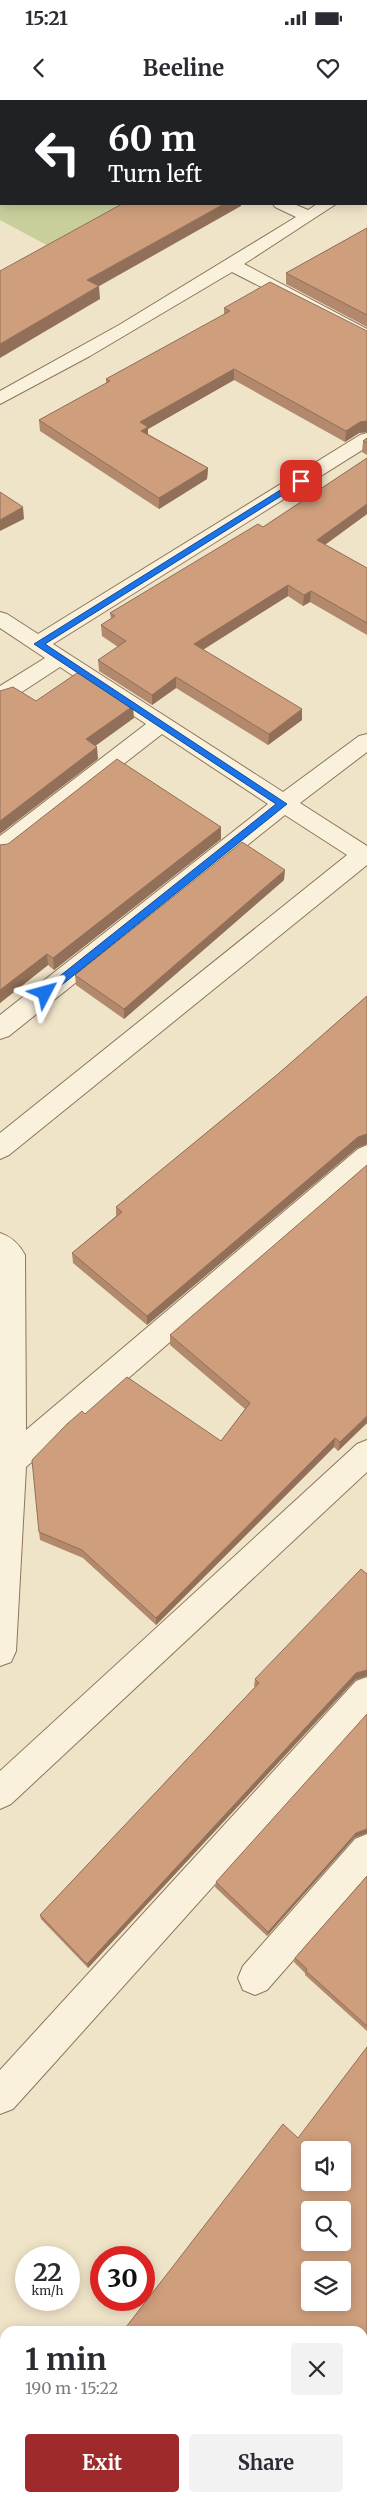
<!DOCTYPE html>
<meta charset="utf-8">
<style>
body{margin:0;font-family:Merriweather,serif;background:#f2f2f3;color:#2b2b33;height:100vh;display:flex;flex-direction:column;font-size:19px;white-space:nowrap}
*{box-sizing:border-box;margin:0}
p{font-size:16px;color:#7c7c81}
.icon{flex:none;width:28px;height:28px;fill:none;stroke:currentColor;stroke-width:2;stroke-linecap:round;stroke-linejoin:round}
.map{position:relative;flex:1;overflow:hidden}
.drawer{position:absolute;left:0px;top:2226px;width:368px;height:176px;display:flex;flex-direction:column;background:#fff;border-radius:15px 15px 0 0;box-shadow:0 2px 12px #0003}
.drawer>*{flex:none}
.top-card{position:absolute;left:0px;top:0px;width:368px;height:105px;box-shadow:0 2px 12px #0003;background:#202124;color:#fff;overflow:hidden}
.controls{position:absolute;left:301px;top:2041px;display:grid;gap:10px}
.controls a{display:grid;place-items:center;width:50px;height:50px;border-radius:5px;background:#fff;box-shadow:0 2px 12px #0003;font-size:25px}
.speed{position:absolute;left:15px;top:2146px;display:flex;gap:10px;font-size:25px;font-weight:700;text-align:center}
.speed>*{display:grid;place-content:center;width:65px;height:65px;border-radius:50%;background:#fff;box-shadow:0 2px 12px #0003;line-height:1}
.speed small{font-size:12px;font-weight:400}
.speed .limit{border:8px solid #d22;background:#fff;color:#111}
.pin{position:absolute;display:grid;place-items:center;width:42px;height:42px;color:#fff;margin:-21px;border-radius:10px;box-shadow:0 2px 8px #0006}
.me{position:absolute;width:55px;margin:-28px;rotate:51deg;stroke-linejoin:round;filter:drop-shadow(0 0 4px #0008)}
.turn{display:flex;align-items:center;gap:18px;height:105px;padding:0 25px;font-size:22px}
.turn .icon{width:65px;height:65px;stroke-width:2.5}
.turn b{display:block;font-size:35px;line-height:42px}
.round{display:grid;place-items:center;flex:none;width:52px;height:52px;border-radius:5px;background:#f2f2f3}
.head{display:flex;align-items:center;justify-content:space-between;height:85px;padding:0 25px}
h1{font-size:30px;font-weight:700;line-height:38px}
.button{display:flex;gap:10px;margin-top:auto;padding:10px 25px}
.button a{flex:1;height:58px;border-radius:5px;background:#9e2a2b;color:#fff;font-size:20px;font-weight:700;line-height:58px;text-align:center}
.button a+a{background:#f2f2f3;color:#2b2b33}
.status{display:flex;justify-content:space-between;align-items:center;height:35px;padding:0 25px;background:#fff;direction:ltr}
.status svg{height:14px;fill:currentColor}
header{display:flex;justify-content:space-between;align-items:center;height:65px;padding:0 25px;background:#fff;font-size:22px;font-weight:700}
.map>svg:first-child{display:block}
.green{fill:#c9cf9b}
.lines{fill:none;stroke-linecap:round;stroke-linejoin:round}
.minor-casing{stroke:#8d765c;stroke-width:2}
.minor{fill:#faf1dc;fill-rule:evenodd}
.wall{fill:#b2896c}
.shaded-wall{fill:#916f58}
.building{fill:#cf9f7d;stroke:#916f58;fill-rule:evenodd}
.route{fill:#1a73e8;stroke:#114b97}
</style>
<div class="status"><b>15:21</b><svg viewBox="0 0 49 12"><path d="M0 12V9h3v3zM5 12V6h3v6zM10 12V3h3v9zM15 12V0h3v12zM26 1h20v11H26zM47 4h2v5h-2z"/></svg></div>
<header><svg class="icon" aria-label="back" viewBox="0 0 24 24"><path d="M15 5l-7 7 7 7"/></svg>Beeline<svg class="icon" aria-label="heart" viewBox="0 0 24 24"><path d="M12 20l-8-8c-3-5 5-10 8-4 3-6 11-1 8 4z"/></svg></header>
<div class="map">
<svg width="367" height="2402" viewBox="0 0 367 2402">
<rect width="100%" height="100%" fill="#f0e4c8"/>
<path class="green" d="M0,0L100,1H1V104H134L54,149L0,120Z"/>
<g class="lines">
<defs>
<g id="minor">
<path d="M284,0H301L302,1H285Z"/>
<rect x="366" y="29" width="1" height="10"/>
<rect x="366" y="74" width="1" height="10"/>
<path d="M273,104H294L308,110L317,104H336L244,164L367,229V241L232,172L90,256L0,304V291L119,225L296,117L275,107Z"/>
<path d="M367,333V347L53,544L283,692L359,636L367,634V652L300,703L367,746V765L9,1055L0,1059V1033L347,755L285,715L9,936L0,939V915L268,704L162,634L8,754L0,756V736L146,624L60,567L8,601L0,603V586L45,558L0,528V512L7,514L38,534L360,335Z"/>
<path d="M367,1045V1071L26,1367L16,1551L11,1562L0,1566V1133C12,1137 19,1144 25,1155L26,1330L358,1049Z"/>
<path d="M367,1340V1372L11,1704L0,1709V1671L357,1344Z"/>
<path d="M367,1577V1615L50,1968L13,2009L0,2014V1970L356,1581Z"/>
<path d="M367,1734V1776L267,1890L255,1895L243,1890L238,1878L243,1866L355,1739Z"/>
<path d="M367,2272V2314L362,2316V2274Z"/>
<path d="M265,2398H306L304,2402H263Z"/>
</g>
</defs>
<use href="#minor" class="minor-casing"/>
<use href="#minor" class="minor"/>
</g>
<g class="wall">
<path d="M109,0H236L238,1H112Z"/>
<path d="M367,128V227L286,184V173Z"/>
<path d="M224,208L367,231V332L359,333L345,342L234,280L148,329V334L208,368L207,379L159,409L40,331L39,320L106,284V279L224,215Z"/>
<path d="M367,338V355L362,352L363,341Z"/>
<path d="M367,358V414L325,445L367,468V535L310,502L303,506L288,496L203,550L302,620L268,645L176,588L152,605L99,571L98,560L118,547L102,536L101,525L111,519L110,513L263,427Z"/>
<path d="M221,727V739L54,870L48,865L0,903V745Z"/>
<path d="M284,780L124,919L76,885L75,875Z"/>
<path d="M367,896V1044L357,1048L147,1225L73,1163L72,1153L116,1116V1107L278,974Z"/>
<path d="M170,1235L367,1323L338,1351L334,1347L156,1525L83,1458L40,1440L39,1432L85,1314L221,1341L245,1309L170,1245Z"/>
<path d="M255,1579L355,1580L88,1868L41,1819L40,1815L255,1587L254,1586Z"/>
<path d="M354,1738L267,1836L215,1787L216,1782Z"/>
<path d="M367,1776V1931L305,1875V1873L294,1862L295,1858Z"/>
</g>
<g class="shaded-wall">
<path d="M224,104H241V106L87,193V180Z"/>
<path d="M99,186L100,199L0,258V244Z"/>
<path d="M234,269V280L148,329V338L142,342L140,322Z"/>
<path d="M367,321V332L359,333L345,342L346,331L360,322Z"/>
<path d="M208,368L207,379L159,409V398Z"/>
<path d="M367,404V414L316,451L317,440Z"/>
<path d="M23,407L24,419L0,431V420Z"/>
<path d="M288,485V496L194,555V544Z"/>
<path d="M311,491L310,502L303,506L304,495Z"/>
<path d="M176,577V588L152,605V595Z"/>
<path d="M133,606L134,618L87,652L86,639Z"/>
<path d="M302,609V620L268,645L269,634Z"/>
<path d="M97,647L98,659L0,734V721Z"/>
<path d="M221,727V739L54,870L53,858Z"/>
<path d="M285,770L284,780L124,919V909Z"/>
<path d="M47,854L48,865L0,903V890Z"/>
<path d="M367,1034V1044L357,1048L147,1225V1216L358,1037Z"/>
<path d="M367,1316V1323L338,1351L340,1342Z"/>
<path d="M335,1338L334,1347L156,1525V1518Z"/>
<path d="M367,1570V1576L355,1580L88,1868L87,1864L356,1573Z"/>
<path d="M367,1729V1733L354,1738L267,1836L268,1832L356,1733Z"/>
</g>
<g class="building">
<path d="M132,0H236L238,1H134Z"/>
<path d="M122,104H224L87,180L99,186L0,244V171Z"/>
<path d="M367,128V215L286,173Z"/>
<path d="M270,182L367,231V321L360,322L346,331L234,269L140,322L148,327L141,331L208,368L159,398L39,320L110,281L106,279L230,211L224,208Z"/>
<path d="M367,338V343L363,341Z"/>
<path d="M367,358V404L317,440L367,468V523L311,491L304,495L288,485L194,544L302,609L269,634L176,577L152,595L98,560L126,541L101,525L115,516L110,513L258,424L263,427Z"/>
<path d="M0,392L23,407L0,420Z"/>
<path d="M80,571L133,606L86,639L97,647L0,721V591L13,587L36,601Z"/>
<path d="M117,659L221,727L53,858L47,854L0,890V745L8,744Z"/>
<path d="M242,742L285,770L124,909L75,875Z"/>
<path d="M367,896V1034L358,1037L147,1216L72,1153L122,1112L116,1107L278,974Z"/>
<path d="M367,1065V1316L340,1342L335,1338L156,1518L82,1450L39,1432L32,1360L67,1324L82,1311L85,1314L127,1277L221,1341L250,1303L170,1235Z"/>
<path d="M361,1469L367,1474V1570L356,1573L87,1864L40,1815L259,1583L255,1579Z"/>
<path d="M367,1614V1729L356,1733L268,1832L216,1782Z"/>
<path d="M367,1776V1926L306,1871L307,1869L295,1858Z"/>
<path d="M367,1947V2236L362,2242V2231H123L283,2024L298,2038ZM310,2050H342V2082H310ZM310,2110H342V2142H310ZM310,2170H342V2202H310Z"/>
</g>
<path class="route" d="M298,379L305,381L45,544L287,704L48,896H41V891L276,704L34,544Z"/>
</svg>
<div class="controls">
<a><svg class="icon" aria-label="sound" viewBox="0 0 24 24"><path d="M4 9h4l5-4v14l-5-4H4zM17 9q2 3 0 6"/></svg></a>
<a><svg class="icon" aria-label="search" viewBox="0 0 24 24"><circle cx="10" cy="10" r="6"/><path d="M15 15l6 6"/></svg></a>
<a><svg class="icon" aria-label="layers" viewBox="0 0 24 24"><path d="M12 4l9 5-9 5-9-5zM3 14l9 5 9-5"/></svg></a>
</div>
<div class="speed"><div>22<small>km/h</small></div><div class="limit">30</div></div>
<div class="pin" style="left:301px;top:381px;background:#d93025"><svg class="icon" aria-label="arrive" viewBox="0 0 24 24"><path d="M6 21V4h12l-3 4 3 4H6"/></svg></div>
<svg class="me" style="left:45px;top:893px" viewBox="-20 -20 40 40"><path d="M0-17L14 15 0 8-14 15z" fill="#1a73e8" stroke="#fff" stroke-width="4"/></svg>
<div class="top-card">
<div class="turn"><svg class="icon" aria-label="left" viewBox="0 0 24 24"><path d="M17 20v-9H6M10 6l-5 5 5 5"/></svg><div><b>60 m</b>Turn left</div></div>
</div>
<section class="drawer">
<div class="head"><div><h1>1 min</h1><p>190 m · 15:22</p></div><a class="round"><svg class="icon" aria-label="close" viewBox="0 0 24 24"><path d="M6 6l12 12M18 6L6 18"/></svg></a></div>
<div class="button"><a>Exit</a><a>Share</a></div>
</section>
</div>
